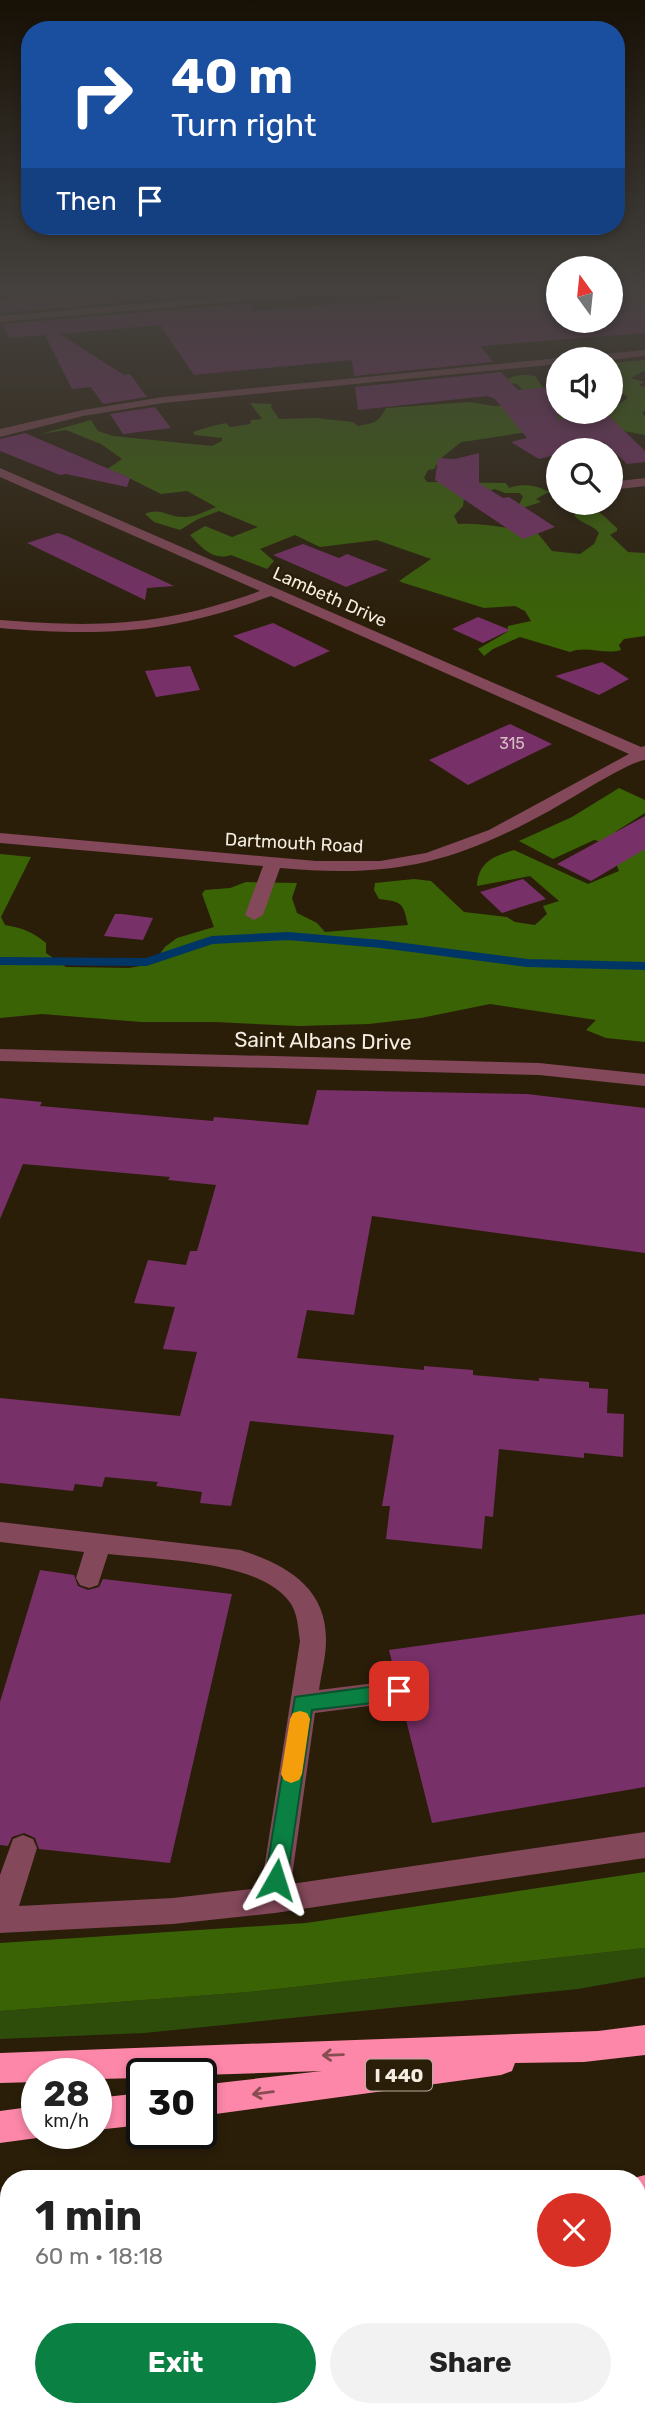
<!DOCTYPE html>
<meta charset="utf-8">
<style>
body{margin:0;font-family:Rubik,sans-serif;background:#f2f2f2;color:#222;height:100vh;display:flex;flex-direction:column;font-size:26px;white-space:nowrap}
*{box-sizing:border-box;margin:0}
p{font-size:23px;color:#767676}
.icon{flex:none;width:38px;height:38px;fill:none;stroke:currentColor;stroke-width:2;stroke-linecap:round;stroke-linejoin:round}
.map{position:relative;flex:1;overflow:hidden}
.sheet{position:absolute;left:0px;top:2170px;width:646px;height:247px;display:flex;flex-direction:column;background:#fff;border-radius:28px 28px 0 0;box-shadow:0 4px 10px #0003}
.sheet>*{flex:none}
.guide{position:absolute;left:21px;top:21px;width:604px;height:214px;border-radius:28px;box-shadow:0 4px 10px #0003;background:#1a4fa0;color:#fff;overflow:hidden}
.needle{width:46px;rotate:345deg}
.fabs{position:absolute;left:546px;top:256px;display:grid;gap:14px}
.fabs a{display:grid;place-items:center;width:77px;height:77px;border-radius:50%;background:#fff;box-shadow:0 4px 10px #0003;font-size:35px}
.speed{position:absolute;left:21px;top:2058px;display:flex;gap:14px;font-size:35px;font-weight:700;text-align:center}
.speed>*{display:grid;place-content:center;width:91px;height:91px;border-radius:50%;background:#fff;box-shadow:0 4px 10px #0003;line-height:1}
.speed small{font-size:18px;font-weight:400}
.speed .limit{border:4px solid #111;border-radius:10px;background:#fff;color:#111}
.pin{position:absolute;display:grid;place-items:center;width:60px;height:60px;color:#fff;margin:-30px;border-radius:14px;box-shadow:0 4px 10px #0006}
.me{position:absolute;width:77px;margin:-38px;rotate:6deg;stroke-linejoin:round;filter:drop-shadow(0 0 5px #0008)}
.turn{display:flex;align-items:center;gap:24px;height:147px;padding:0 35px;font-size:32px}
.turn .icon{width:91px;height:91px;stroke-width:2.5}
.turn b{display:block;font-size:49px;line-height:60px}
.then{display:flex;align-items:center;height:66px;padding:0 35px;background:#0003;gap:14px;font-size:26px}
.round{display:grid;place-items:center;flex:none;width:74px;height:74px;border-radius:37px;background:#f2f2f2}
.overview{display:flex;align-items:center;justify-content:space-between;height:119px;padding:0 35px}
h1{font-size:42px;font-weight:700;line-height:52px}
.cta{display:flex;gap:14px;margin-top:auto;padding:14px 35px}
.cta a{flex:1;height:80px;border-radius:42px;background:#0b8043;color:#fff;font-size:28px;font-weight:700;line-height:80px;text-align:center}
.cta a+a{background:#f2f2f2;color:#222}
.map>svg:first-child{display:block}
.green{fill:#2e4d0b}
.forest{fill:#3a6306}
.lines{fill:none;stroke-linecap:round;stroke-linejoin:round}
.stream{stroke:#003665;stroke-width:8}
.building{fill:#783068}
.minor{fill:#834859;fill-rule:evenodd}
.highway{fill:#fc87a9;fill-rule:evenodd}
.oneway{stroke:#884d51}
.route{fill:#0b8043;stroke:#07532c;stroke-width:2}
.slow{fill:#f59e0b}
.labels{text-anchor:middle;stroke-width:5;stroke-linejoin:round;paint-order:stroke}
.far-number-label{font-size:16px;fill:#d6bec3}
.far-street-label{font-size:18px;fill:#f5ede1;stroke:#2a1e09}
.shield{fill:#2a1e09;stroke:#b8afa0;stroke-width:2}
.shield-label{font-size:19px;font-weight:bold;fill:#f5ede1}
.street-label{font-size:21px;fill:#f5ede1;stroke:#2a1e09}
</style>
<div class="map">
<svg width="645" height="2416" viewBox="0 0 645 2416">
<rect width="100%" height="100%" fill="#2a1e09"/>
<g class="green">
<path d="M645,1948V1977L578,1989L144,2033L0,2039V2011L249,1992Z"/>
<path d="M645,2289V2416H359L374,2408H637V2291Z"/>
<path d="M9,2313V2408H229L218,2416H0V2314Z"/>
</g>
<g class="forest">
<path d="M645,360V370L631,378L644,382L639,385L645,387V410L642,413L645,416V435L613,429L540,430L476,440L461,442L439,460L434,469L428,470L424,478L427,482L506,483L509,488C521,483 538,485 549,492L536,499L541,502L516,510L523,497L520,493H505L495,489L464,498L463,506L454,516L458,524C485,522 509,530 535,530L552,551L580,554L594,544L599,533C593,524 580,524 574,515C597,503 600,514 617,528V531L610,535L628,552L645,553V636L624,639L619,645L621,650C604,655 586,645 570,652L520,637L493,649L484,656L478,649L507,632L508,626L531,621L525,611L515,606L484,608L404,583L399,581L431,559L377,540L320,547L295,535L260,549L274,561L267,569L231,555C213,561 202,548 190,535L205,526L232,537L258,527L219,511L198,519L180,530L154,522L145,514C160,507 168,517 183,517C193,518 206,511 216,507L187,491L161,494L121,474L106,470L122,459L101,444L66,430L41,434L91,420L98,431L113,436L212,446L222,441V438L195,435L193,432C204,428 215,425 226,423L230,427L250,424L251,420L262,419L250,403L272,404L271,407L279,419L316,418L353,422L358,426C378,422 377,423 386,408L470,402L493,406H527L525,393L517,384L504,382C512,374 525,374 535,376L552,401L558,404V411H611V409L628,398L616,388L611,389V363Z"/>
<path d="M619,788L645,800V813L615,832L645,846V1042L606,1038L586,1030L596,1020L490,1004L421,1018L369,1024L299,1026L214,1022H141L42,1014L0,1018V854L31,857L1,917L5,925C22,928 33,932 46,943V953L66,967L129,968L152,964L165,947L177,938L214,927L202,894L205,890L230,888L246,882L297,883L292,898L297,913L317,923L325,932L408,925C403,902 402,902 379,899L374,890L375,883L414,879L431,881L464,912L507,917L515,922L535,925L547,914L543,906L559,901L530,876L477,886C478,862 494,856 514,850L588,884L619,871L608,843L594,840L553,859L519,841L572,817Z"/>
<path d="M645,1872V1948L249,1992L0,2011V1943L306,1923Z"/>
</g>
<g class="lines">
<path class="stream" d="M0,961L146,962L212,940L288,936L381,944L527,963L645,966"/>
</g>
<g class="building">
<path d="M106,292H237L0,313V300L9,298Z"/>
<path d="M487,292H558V320H611V292H633L645,297V333L481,346L493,362L354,376L352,360L194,375L160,325L60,334L124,375L130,374L147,397L103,404L91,387L72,389L45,335L9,338L3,324L252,303V311Z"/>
<path d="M501,372L518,390L558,386V421L575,411H604L645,451V462L627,464L604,442L574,450H558V454L539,459L511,442L527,438L495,399L487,396L358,410L355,387Z"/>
<path d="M155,407L171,428L123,434L110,414Z"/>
<path d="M25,433L130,478L127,487L66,474L60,475L0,451V439Z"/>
<path d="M479,453V483L503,498L509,497L555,527L523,539L435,480L438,458L455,459Z"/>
<path d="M58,533L67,536L174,586L147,588L145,600L27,543Z"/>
<path d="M303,544L339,558L347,554L388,570L346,587L273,555Z"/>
<path d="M478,617L510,630L483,643L452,629Z"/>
<path d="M273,623L330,651L294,667L233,636Z"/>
<path d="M602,662L629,679L599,695L555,676Z"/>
<path d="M190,666L200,690L156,697L145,671Z"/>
<path d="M510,724L552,744L468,785L429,760Z"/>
<path d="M645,816V849L591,881L557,864Z"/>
<path d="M523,879L546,899L502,913L480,892Z"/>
<path d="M115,914H122L153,918L143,940L104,936Z"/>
<path d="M317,1090L527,1094L645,1108V1253L372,1216L354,1315L307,1310L297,1358L424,1370V1366L473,1370V1375L539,1381V1378L589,1382V1388L608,1389L607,1413L624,1414L623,1457L584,1453V1458L499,1449L493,1517L485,1516L482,1549L386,1539L390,1506H382L394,1435L250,1421L231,1506L200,1503L202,1492L156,1486L158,1482L105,1477L102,1487L75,1484L73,1491L0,1483V1398L180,1416L197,1352L163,1349L175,1307L134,1303L148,1260L186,1265L190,1251H197L216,1185L168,1180L170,1177L23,1164L0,1219V1098L42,1102L40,1106L213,1121L214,1117L308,1125Z"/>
<path d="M40,1570L74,1575L78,1586L88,1590L99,1587L103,1579L232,1594L170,1863L39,1849L35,1838L24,1833L12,1837L8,1846L0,1845V1702Z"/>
<path d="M645,1614V1787L432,1823L402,1704L410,1700L414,1690L409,1681L396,1678L389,1650Z"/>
</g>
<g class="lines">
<g class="minor">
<path d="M270,292H314L309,295L0,322V316Z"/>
<path d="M645,350V356L611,360L579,359L584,356Z"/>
<path d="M558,358L562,359H558V364L163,403L83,416L0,437V429L83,410L163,397Z"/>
<path d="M0,468L641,747L645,746V760C630,761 569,800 551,810C453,864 392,878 280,868L263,915L254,920L245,915L263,866L0,843V833L316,861H380L426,853L489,830L629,754L271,596C171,633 105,637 0,628V620C100,628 164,626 260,591L0,477Z"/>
<path d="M645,478V486L611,490V482Z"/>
<path d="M0,1049L539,1063L645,1074V1086L539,1075L0,1061Z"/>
<path d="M0,1522L240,1550C285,1564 327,1587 326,1641C326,1657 321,1674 319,1690L399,1680L408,1683L412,1691L408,1699L399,1702L315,1713L291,1884L645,1832V1858L275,1913L173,1924L0,1933V1875L13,1839L23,1835L33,1839L37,1848L19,1906L173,1898L261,1888L300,1641C298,1629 298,1615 291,1604C263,1560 158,1560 108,1554L98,1585L89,1588L80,1585L76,1578L84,1552L0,1542Z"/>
</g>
<g class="highway">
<path d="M645,2025V2055L584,2062L515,2063L512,2071L501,2075L201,2116V2085L322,2071L201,2075L142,2074V2078L96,2079V2074H37V2082L0,2083V2053L598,2031Z"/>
<path d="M142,2093V2125L96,2130V2098Z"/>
<path d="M37,2106V2133H48L37,2138L0,2143V2111Z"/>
<path d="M645,2175V2207L637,2208V2179H630Z"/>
<path d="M645,2240V2274L637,2276V2242Z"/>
<path d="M9,2245V2279L0,2280V2246Z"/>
<path d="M275,2408H320L316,2416H271Z"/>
</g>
</g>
<defs><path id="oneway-shaft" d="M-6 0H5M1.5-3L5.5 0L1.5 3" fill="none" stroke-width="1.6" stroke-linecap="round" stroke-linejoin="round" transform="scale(1.75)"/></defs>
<g class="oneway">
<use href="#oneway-shaft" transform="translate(333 2055) rotate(178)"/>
<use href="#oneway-shaft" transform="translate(263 2093) rotate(173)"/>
</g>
<linearGradient id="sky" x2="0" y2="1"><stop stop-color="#171005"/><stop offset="0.46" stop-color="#44413e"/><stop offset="1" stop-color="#44413e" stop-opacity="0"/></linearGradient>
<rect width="645" height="631" fill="url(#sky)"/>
<path class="route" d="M399,1683L406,1685L409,1691L406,1697L399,1700L312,1710L287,1880L284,1887L276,1890L268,1887L265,1880L295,1697Z"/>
<path class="slow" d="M300,1711L307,1713L310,1719L302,1774L299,1780L291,1783L284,1780L281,1774L290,1719L293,1713Z"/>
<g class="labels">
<g class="far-number-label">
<text x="512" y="749">315</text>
</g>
<g class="far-street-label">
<text transform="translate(330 597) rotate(24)" y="6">Lambeth Drive</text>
<text transform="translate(294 843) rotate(3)" y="6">Dartmouth Road</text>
</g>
<rect class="shield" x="366" y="2059.5" width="66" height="31" rx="5"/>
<g class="shield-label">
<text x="399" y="2082">I 440</text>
</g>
<g class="street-label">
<text transform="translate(323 1041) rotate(1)" y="7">Saint Albans Drive</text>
</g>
</g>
</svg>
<div class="fabs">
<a><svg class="needle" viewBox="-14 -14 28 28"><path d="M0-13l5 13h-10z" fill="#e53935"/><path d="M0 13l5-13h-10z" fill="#767676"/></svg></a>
<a><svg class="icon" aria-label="sound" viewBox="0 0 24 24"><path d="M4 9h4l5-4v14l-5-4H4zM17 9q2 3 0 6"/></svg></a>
<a><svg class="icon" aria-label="search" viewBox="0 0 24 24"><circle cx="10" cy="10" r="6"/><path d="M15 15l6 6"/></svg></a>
</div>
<div class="speed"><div>28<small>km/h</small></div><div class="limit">30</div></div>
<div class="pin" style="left:399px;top:1691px;background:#d93025"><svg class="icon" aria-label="arrive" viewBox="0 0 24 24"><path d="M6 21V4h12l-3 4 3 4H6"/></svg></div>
<svg class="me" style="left:276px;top:1880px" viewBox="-20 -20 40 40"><path d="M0-17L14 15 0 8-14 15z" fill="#0b8043" stroke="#fff" stroke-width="4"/></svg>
<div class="guide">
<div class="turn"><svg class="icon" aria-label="right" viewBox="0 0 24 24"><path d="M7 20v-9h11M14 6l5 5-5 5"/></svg><div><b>40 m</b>Turn right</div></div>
<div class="then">Then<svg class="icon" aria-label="arrive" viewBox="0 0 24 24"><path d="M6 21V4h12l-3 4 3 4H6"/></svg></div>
</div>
<section class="sheet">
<div class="overview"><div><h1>1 min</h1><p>60 m · 18:18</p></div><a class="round" style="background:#d93025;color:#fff"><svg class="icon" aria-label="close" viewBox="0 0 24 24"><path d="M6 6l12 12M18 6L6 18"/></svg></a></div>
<div class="cta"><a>Exit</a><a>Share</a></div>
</section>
</div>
